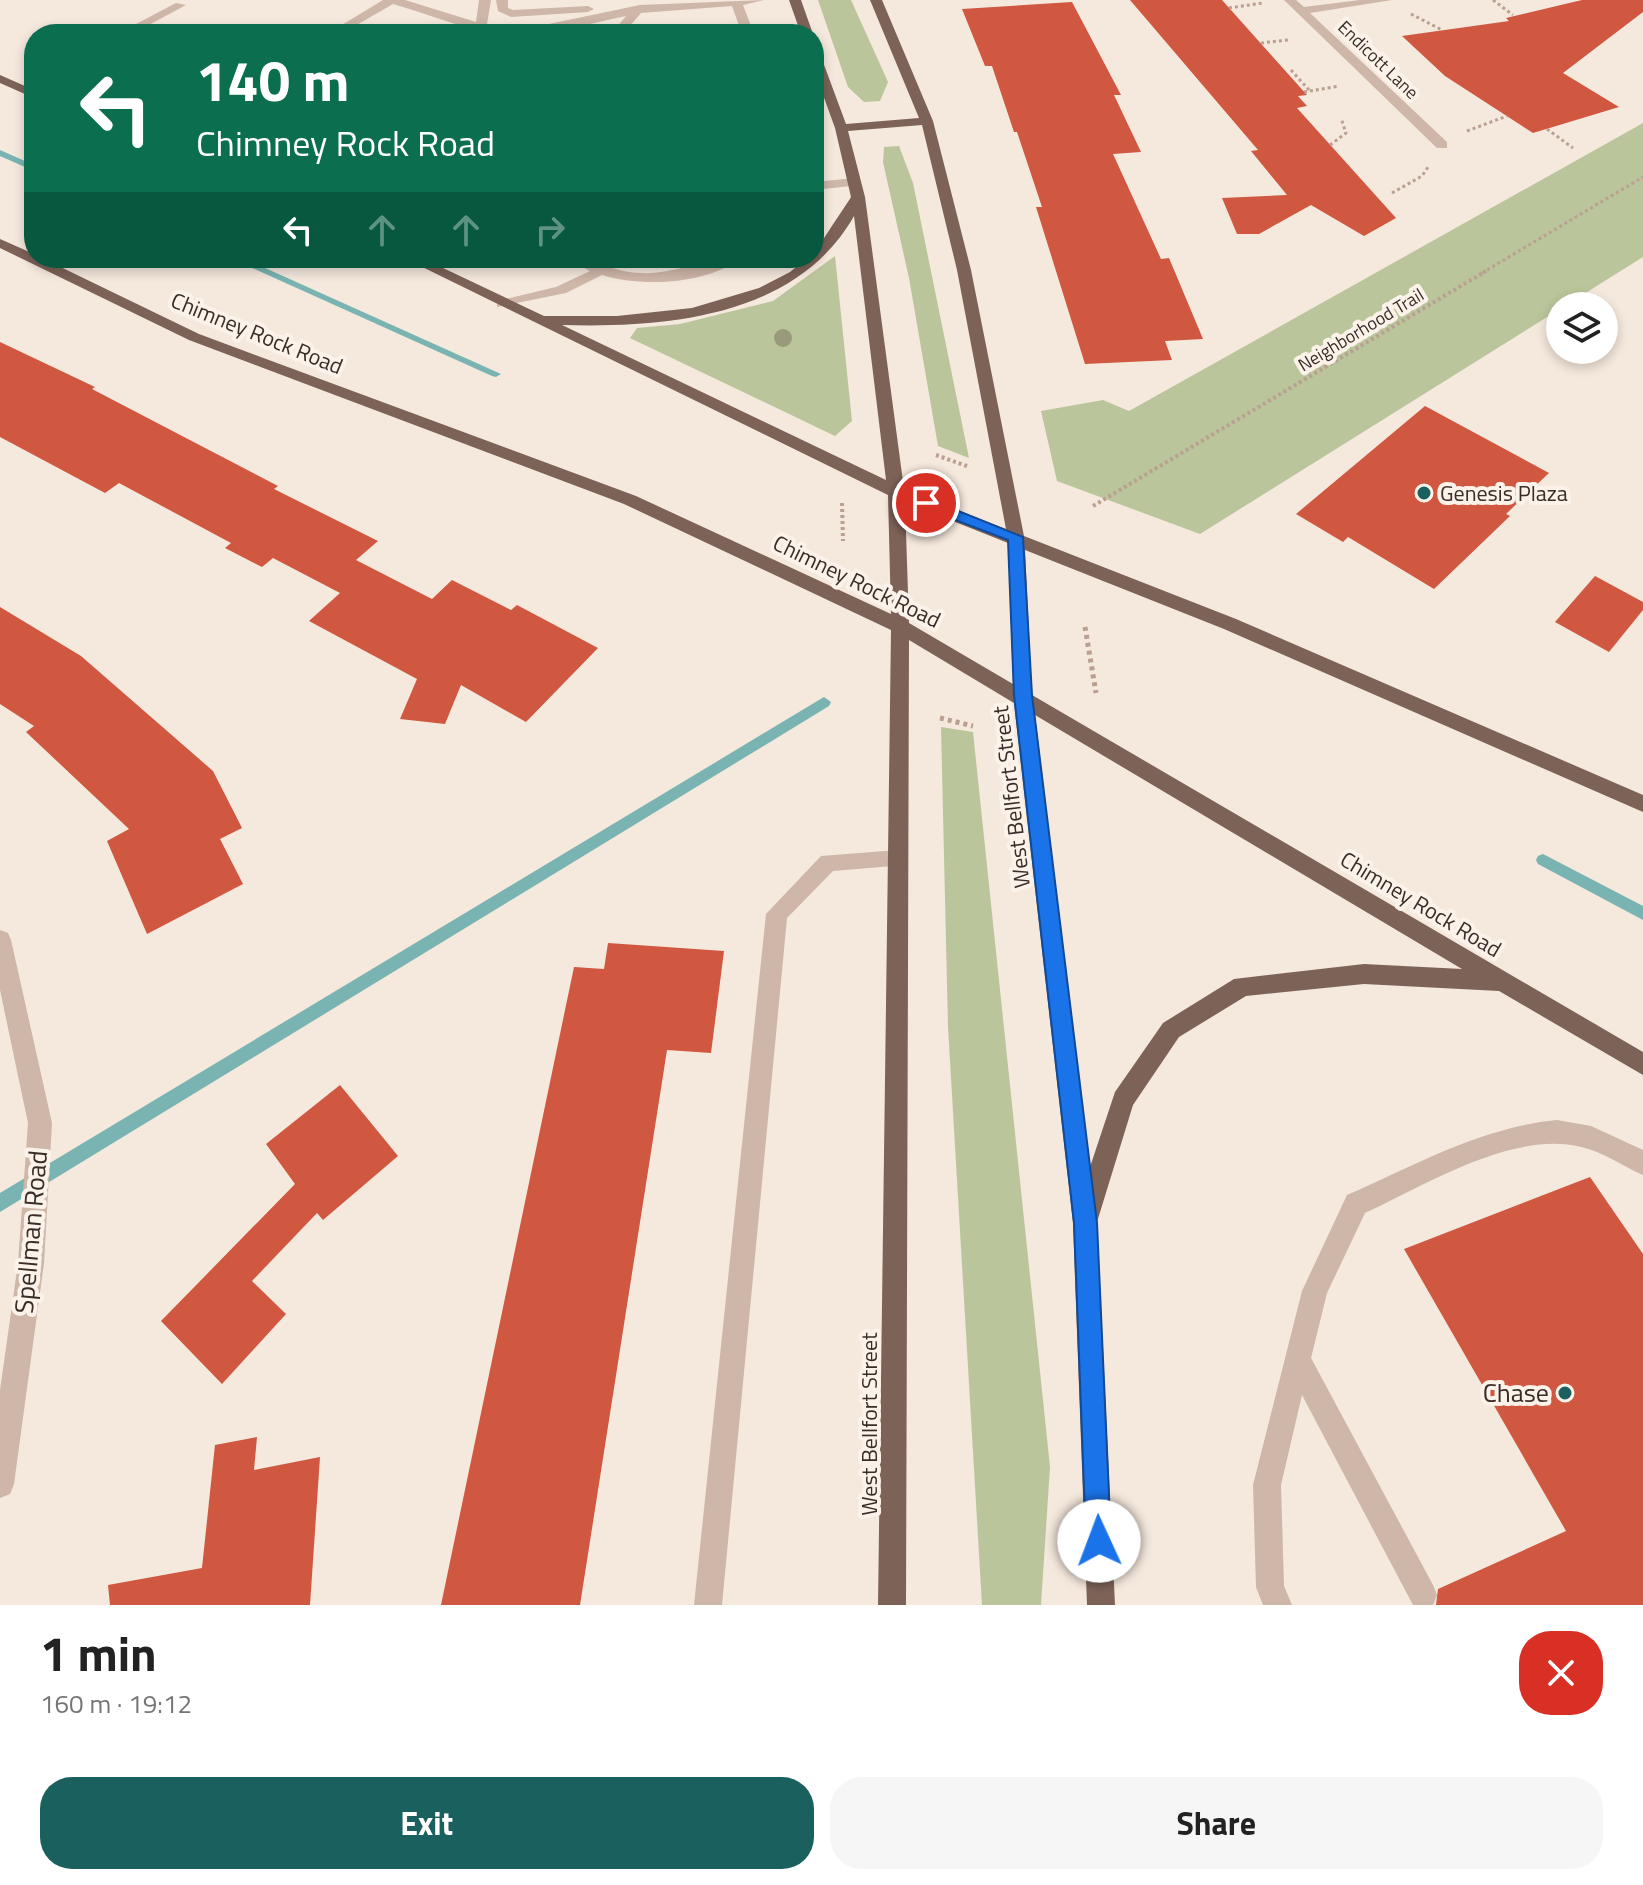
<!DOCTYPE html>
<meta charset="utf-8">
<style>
body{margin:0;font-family:"Titillium Web",sans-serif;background:#f6f6f6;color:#222;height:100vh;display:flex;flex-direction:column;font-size:30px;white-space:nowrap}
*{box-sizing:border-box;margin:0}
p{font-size:26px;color:#767676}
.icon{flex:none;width:44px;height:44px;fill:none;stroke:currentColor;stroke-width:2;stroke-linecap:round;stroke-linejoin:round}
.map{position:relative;height:1605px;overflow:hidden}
.details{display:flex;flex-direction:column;background:#fff;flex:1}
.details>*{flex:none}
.banner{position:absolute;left:24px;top:24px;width:800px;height:244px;border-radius:32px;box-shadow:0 4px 12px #0003;background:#0b6e4f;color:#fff;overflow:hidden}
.controls{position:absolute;left:1546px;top:292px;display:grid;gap:16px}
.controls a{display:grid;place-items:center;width:72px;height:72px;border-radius:50%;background:#fff;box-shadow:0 4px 12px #0003;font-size:40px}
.pin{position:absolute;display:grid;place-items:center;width:68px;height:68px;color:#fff;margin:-34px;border:4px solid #fff;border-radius:50%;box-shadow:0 2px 8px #0007}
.me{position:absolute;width:88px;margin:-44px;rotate:358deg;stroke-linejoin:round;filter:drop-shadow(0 0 6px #0008)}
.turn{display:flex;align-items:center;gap:28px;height:168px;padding:0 40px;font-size:36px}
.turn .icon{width:104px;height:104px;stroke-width:2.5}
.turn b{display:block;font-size:56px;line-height:68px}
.lanes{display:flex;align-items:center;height:76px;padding:0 40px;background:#0003;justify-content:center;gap:40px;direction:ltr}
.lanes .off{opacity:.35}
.round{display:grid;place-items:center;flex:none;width:84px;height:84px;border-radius:32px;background:#f6f6f6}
.headline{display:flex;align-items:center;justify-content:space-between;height:136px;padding:0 40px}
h1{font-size:48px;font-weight:700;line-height:60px}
.cta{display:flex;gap:16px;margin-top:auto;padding:16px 40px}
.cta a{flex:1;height:92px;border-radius:32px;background:#1a605f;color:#fff;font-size:32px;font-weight:700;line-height:92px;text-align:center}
.cta a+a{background:#f6f6f6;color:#222}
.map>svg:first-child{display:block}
.green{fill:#bbc59b}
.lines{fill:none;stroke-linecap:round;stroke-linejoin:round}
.stream{fill:#79b4b2;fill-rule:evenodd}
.building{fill:#d05740}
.path-far2{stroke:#baa091;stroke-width:3;stroke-dasharray:3 3;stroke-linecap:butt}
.path-far1{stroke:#baa091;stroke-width:4;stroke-dasharray:3 3;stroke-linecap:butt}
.path{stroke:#baa091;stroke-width:5;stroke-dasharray:4 4;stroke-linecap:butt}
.minor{fill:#ceb6a8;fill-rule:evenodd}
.major{fill:#7d6258;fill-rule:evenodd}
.tree{fill:#999a7b}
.route{fill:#1a73e8;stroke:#114b97;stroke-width:2}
.poi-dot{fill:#1a605f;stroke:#fbf2ea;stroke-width:3}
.labels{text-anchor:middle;stroke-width:8;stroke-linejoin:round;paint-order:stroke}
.far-street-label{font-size:18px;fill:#3a2d29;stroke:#fbf2ea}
.street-label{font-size:22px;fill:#3a2d29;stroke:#fbf2ea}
.poi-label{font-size:22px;fill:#3a2d29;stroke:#fbf2ea;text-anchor:start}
.near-street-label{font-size:26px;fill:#3a2d29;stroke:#fbf2ea}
.near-poi-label{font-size:26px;fill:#3a2d29;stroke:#fbf2ea;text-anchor:end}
</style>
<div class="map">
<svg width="1643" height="1605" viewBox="0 0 1643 1605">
<rect width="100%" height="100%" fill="#f5e8dd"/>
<g class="green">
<path d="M818,0H851L888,82L880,101L864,102L848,87Z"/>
<path d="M1643,123V257L1200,534L1057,481L1041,411L1103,400L1129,411Z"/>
<path d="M899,146L913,183L969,458L938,446L909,278L883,162L884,147Z"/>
<path d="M835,256L852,421L835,436L630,338L637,328L680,324L773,301Z"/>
<path d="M941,727L973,732L1050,1467L1041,1605H982L948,1027Z"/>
</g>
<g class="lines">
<g class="stream">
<path d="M0,150L34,165V171L0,156Z"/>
<path d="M230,258H243L501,374L496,377L492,376Z"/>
<path d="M824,697L831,702L829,706L0,1212V1193Z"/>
<path d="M1543,854L1643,906V920L1538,864L1536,860L1538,856Z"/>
</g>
</g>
<g class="building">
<path d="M1130,0H1222L1307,95L1298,96L1307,106L1297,108L1396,218L1364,236L1311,205L1259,234H1237L1222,198L1287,195L1251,151L1258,150Z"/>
<path d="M1582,0H1643V12L1563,73L1619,107L1533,133L1445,76L1402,36L1509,21L1506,18Z"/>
<path d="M1072,2L1121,95H1114L1141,152L1113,154L1161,259L1169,258L1203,339L1165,341L1172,360L1085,364L1036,207H1042L1017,132H1014L992,66H985L962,9Z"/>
<path d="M0,342L95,387L92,389L278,486L274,489L378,541L356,560L432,599L452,580L511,610L517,605L598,648L526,722L461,685L445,724L400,719L417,679L309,621L340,593L273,558L262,567L225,548L231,543L119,483L105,493L0,437Z"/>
<path d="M1425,406L1549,473L1506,514L1510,516L1434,589L1348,537L1343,542L1296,514Z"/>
<path d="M1595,576L1643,602V610L1609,652L1555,622Z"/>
<path d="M0,607L81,656L213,771L242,828L220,839L243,884L147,934L107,841L129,829L26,732L34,726L0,704Z"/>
<path d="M608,943L724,951L711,1053L667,1050L580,1605H441L574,967L604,969Z"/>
<path d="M340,1085L398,1156L323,1220L317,1213L252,1281L286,1314L222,1384L161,1321L295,1184L266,1144Z"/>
<path d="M1590,1177L1643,1254V1605H1436L1438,1589L1566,1531L1404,1249Z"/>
<path d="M257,1437L254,1470L320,1457L310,1605H110L108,1585L202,1568L215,1445Z"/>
</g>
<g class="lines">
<g class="path-far2">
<path d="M1493,0L1513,15"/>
<path d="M1229,8L1263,3"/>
<path d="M1411,14L1442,30"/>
<path d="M1261,43L1288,40"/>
<path d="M1291,70L1309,90"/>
<path d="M1304,92L1339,86"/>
<path d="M1547,129L1573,148"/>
<path d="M1467,131L1507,116"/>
<path d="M1330,145L1346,133L1341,118"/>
<path d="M1392,193L1422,176L1428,167"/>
<path d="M1482,273L1643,177"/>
</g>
<g class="path-far1">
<path d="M936,455L967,466"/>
<path d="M842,503L843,541"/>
<path d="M1093,506L1486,271"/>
</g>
<g class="path">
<path d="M1085,627L1096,693"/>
<path d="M940,718L973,726"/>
</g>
<g class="minor">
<path d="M383,0H405L476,22L479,0H491L487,24L520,30L640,5L764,0L743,5L754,34H742L732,6L641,13L629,27L630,34H618L617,27L626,16C586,24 543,38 502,34C465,30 428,14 393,4L341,34H327Z"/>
<path d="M496,0H508V8L513,10L588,6L594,9L588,12L511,17L498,11Z"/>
<path d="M1284,0H1296L1304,7L1360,0H1392L1310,13L1447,142V148H1437Z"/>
<path d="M176,3L186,5L132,34H117Z"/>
<path d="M855,178L860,179V185L814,190V182Z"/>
<path d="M565,258H584L597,263L601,258H615L609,267C663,285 690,258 740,258C708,285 640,287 602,275L566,293L497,307V301L556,287L590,271Z"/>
<path d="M898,850L905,853L908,859L905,865L833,871L787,918L722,1605H694L766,914L821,856Z"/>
<path d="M0,930L8,933L11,940L52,1123L44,1263L14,1484L10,1494L0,1498V1390L18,1263L28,1123L0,990Z"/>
<path d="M1557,1120L1591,1126L1643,1150V1175C1622,1166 1604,1152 1581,1147C1513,1130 1425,1185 1365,1213L1327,1293L1311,1358L1433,1585L1437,1595L1433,1605H1413L1302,1395L1281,1485L1284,1586L1292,1605H1263L1256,1587L1253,1485L1302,1291L1347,1195C1415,1165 1482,1127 1557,1120Z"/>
</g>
<g class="major">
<path d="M789,0H801L813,34H801Z"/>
<path d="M870,0H882L933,121L971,270L1024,536L1236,619L1643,795V812L1224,629L1025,550L1032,695L1643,1052V1075L1499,991L1364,984L1246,996L1179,1037L1133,1105L1097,1222L1115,1605H1087L1073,1223L1014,703L909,640L906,1605H878L891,630L624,504L189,340L0,248V239L34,254V258H42L199,334L636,496L891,614L888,495L404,258H422L544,316H617L692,308L759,288L790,272L807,258H814C815,249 844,209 851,197L835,128L814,70V50L820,54L846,124L919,118ZM922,125L957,270L1006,529L904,489L865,197L848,131ZM854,216L886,480L562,325C667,328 797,317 854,216ZM905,502L1008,543L1013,684L909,623ZM1035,715L1462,969L1364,964L1234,979L1163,1023L1115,1092L1090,1167Z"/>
<path d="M0,75L34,90V98L0,83Z"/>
</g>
</g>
<circle class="tree" cx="783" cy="338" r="9"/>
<path class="route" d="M926,498L1023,537L1032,695L1097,1223L1111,1541L1108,1550L1099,1554L1090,1550L1086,1541L1074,1223L1014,695L1008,540L921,507V499Z"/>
<g class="poi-dot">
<circle cx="1424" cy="493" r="8"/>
<circle cx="1565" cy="1393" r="8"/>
</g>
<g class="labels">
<g class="far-street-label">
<text transform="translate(1378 60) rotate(44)" y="6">Endicott Lane</text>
<text transform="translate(1361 330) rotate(-31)" y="6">Neighborhood Trail</text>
</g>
<g class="street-label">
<text transform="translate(257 333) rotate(22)" y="8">Chimney Rock Road</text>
<text transform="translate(857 581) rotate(26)" y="8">Chimney Rock Road</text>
<text transform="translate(1011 797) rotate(-97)" y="8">West Bellfort Street</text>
<text transform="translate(1421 904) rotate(31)" y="8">Chimney Rock Road</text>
<text transform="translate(869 1424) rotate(-90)" y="8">West Bellfort Street</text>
</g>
<g class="poi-label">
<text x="1440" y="501">Genesis Plaza</text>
</g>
<g class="near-street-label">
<text transform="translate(31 1232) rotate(-85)" y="9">Spellman Road</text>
</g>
<g class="near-poi-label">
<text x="1549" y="1402">Chase</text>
</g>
</g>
</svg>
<div class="controls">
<a><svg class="icon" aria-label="layers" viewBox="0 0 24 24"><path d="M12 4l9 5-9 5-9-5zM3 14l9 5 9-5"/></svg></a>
</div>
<div class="pin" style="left:926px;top:503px;background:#d93025"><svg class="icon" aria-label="arrive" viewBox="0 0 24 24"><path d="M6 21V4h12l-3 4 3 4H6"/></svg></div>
<svg class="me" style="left:1099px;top:1541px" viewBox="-20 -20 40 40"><circle r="19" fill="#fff"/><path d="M0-13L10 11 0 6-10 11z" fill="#1a73e8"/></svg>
<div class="banner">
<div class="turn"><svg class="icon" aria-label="left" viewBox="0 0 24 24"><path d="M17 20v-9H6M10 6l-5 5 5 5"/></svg><div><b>140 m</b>Chimney Rock Road</div></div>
<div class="lanes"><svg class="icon" aria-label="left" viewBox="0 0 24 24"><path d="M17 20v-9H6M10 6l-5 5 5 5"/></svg><svg class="icon off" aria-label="ahead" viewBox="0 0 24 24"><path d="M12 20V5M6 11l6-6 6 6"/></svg><svg class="icon off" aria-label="ahead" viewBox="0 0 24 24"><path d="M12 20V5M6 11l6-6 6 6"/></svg><svg class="icon off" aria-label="right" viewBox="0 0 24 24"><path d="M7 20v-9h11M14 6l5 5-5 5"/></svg></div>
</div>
</div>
<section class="details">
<div class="headline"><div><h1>1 min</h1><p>160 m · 19:12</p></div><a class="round" style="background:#d93025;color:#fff"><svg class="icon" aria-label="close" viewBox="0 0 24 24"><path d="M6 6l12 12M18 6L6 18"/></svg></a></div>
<div class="cta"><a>Exit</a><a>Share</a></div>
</section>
